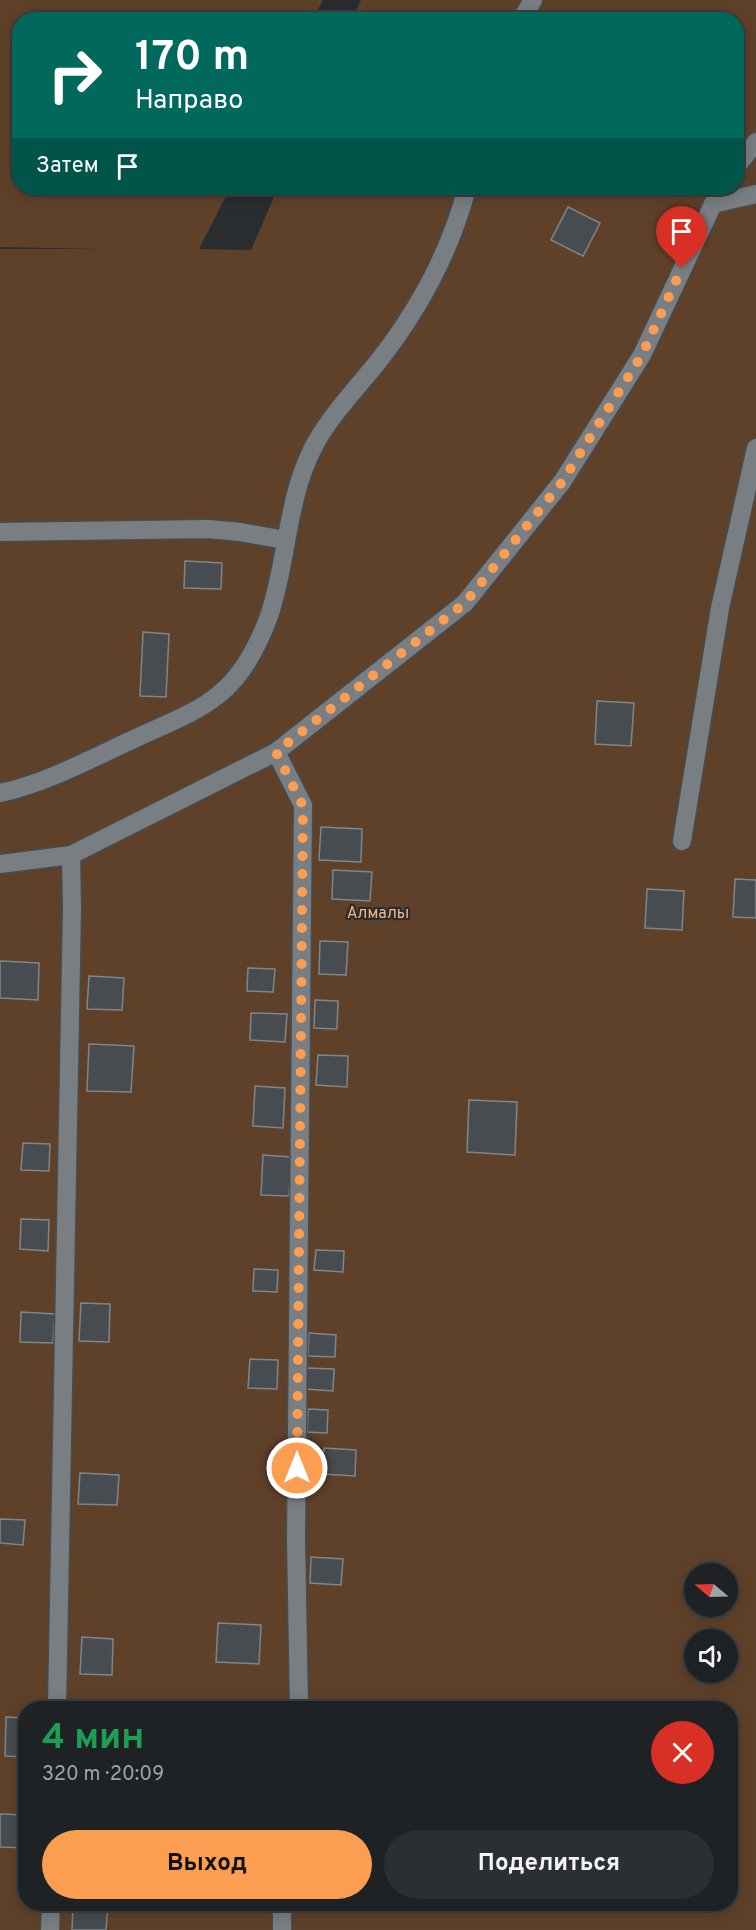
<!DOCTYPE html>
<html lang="ru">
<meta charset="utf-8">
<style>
body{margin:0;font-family:Overpass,sans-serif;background:#2c2f31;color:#f1f3f6;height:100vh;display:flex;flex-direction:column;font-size:22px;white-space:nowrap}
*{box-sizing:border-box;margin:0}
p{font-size:20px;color:#a1a4a6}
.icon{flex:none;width:33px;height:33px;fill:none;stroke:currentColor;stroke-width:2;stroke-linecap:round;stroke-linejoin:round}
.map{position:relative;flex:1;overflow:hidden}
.panel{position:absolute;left:18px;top:1701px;width:720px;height:210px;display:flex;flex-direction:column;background:#1f2224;border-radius:24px;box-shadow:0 3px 15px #0003,0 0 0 2px #3c3f41}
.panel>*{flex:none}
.hud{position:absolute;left:12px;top:12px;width:732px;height:183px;border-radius:24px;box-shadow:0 3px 15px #0003,0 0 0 2px #3c3f41;background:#00695c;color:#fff;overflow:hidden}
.needle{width:39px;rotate:289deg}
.controls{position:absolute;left:684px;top:1563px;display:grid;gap:12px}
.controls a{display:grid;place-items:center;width:54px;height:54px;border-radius:50%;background:#1f2224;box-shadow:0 3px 15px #0003,0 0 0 2px #3c3f41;font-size:30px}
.pin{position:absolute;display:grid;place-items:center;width:51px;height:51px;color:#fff;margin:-62px -26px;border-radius:50% 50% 50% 0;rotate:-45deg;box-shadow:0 0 6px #0007}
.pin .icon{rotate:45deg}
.me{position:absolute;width:66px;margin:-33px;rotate:0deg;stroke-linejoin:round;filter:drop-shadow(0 0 4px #0008)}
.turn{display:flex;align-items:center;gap:21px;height:126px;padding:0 24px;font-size:27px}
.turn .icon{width:78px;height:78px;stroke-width:2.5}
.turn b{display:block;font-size:42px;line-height:51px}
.then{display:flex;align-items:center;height:57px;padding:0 24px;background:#0003;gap:12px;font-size:22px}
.round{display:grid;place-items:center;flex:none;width:63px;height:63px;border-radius:32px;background:#2c2f31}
.head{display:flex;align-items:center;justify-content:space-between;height:102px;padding:0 24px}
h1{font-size:36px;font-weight:700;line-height:45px;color:#1e9e55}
.button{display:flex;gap:12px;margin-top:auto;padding:12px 24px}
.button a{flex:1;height:69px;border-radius:36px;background:#fb9e51;color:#111;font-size:24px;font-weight:700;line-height:69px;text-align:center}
.button a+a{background:#2c2f31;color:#f1f3f6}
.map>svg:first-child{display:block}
.green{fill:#5f412a;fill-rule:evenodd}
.building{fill:#474c50;stroke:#808589;stroke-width:1.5}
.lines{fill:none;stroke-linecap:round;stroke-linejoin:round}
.minor-casing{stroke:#474c4e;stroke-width:21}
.minor{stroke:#797e82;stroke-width:18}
.route{stroke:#fb9e51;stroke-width:10;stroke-dasharray:0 18}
.labels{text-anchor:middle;stroke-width:4.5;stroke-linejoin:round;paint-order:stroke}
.park-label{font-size:16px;fill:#f5b686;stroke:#292d30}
</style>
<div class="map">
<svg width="756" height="1930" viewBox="0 0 756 1930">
<rect width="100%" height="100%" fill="#292d30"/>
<path class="green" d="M0,0H323L313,19L20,20V188H230L199,249L251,250L278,188H736V20L352,19L361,0H756V1930H0V249H105L0,247ZM694,1574H728V1606H694ZM694,1640H728V1672H694ZM26,1708H730V1904H26Z"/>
<g class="building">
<path d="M568,207L600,223L583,256L551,240Z"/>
<path d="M185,561L222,563L221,589L184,588Z"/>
<path d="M143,632L169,634L166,697L140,696Z"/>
<path d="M597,701L634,703L631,746L595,744Z"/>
<path d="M321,827L362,829L361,862L319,860Z"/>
<path d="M333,870L372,872L370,901L332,899Z"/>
<path d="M735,879L756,880V918L733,917Z"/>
<path d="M647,889L684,891L682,930L645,928Z"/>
<path d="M320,941L348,942L346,975L319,974Z"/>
<path d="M0,961L39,963L38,1000L0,998Z"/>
<path d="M248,968L275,969L273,992L247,991Z"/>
<path d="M89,976L124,978L122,1010L87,1009Z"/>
<path d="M315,1000L338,1001L337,1029L314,1028Z"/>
<path d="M251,1013L287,1014L285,1042L250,1040Z"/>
<path d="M89,1044L134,1046L131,1092L87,1091Z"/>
<path d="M318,1055L348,1056L347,1087L316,1085Z"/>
<path d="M255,1086L285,1088L283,1128L253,1126Z"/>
<path d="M469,1100L517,1102L515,1155L467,1152Z"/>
<path d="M23,1143L50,1144L49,1171L21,1170Z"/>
<path d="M263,1155L291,1157L289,1196L261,1195Z"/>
<path d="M21,1219L49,1220L48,1251L20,1249Z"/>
<path d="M316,1250L344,1251L343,1272L314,1270Z"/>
<path d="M254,1269L278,1270L277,1292L253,1291Z"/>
<path d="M81,1303L110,1304L109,1342L79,1341Z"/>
<path d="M21,1312L55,1314L53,1343L20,1342Z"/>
<path d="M309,1333L336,1335L335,1357L308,1356Z"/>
<path d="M250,1359L278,1360L277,1389L248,1388Z"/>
<path d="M307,1368L334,1369L333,1391L306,1389Z"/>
<path d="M308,1409L328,1410L327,1433L307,1432Z"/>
<path d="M324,1448L356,1450L355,1476L322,1474Z"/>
<path d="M80,1473L119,1475L117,1505L78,1504Z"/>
<path d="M0,1519L25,1520L23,1545L0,1543Z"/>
<path d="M311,1557L343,1559L341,1585L310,1583Z"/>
<path d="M218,1623L261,1625L259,1664L216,1662Z"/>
<path d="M82,1637L113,1639L112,1675L80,1674Z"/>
<path d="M6,1717L26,1718V1757L5,1756Z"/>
<path d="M0,1814L26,1815V1848L0,1847Z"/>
<path d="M73,1904H108L106,1930H72Z"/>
</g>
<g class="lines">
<defs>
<g id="minor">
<path d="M521,20L533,0"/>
<path d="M736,167L756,142"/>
<path d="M713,204L756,194"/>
<path d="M0,532L208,529L240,532L285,540"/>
<path d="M276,752L303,805L296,1539L299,1708"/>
<path d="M0,793C47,783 90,759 134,739C159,727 197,713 218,695C243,676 258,646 269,616C288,561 286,499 314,446C330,416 355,390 377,363C418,311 450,252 467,188"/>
<path d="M682,841L720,608L756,448"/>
<path d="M0,864L71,855L276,752L465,603L562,482L642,355L713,204L723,188"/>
<path d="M57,1708L72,908L71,855"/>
<path d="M50,1930L51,1904"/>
<path d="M282,1930V1904"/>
</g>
</defs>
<use href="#minor" class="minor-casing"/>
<use href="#minor" class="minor"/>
</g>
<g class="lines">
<path class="route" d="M297,1468L303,806L276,752L465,603L562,482L642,355L682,268"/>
</g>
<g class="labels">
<g class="park-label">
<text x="378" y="918">Алмалы</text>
</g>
</g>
</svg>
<div class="controls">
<a><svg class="needle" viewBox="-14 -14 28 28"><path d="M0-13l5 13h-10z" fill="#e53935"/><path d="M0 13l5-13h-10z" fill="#a1a4a6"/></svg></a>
<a><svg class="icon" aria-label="sound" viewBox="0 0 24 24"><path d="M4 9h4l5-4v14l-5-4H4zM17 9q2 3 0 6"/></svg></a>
</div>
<div class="pin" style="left:682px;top:268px;background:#d93025"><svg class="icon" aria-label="arrive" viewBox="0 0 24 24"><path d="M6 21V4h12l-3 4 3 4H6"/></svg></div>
<svg class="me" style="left:297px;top:1468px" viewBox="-20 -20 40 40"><circle r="17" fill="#fb9e51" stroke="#fff" stroke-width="3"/><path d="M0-11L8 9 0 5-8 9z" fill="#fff"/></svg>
<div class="hud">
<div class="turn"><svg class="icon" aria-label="right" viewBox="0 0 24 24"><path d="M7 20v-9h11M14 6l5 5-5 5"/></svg><div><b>170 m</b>Направо</div></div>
<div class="then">Затем<svg class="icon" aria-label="arrive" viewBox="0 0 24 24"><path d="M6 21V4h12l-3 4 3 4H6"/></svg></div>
</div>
<section class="panel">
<div class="head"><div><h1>4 мин</h1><p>320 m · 20:09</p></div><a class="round" style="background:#d93025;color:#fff"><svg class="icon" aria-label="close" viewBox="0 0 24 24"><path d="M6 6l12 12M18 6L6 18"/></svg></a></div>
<div class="button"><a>Выход</a><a>Поделиться</a></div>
</section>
</div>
